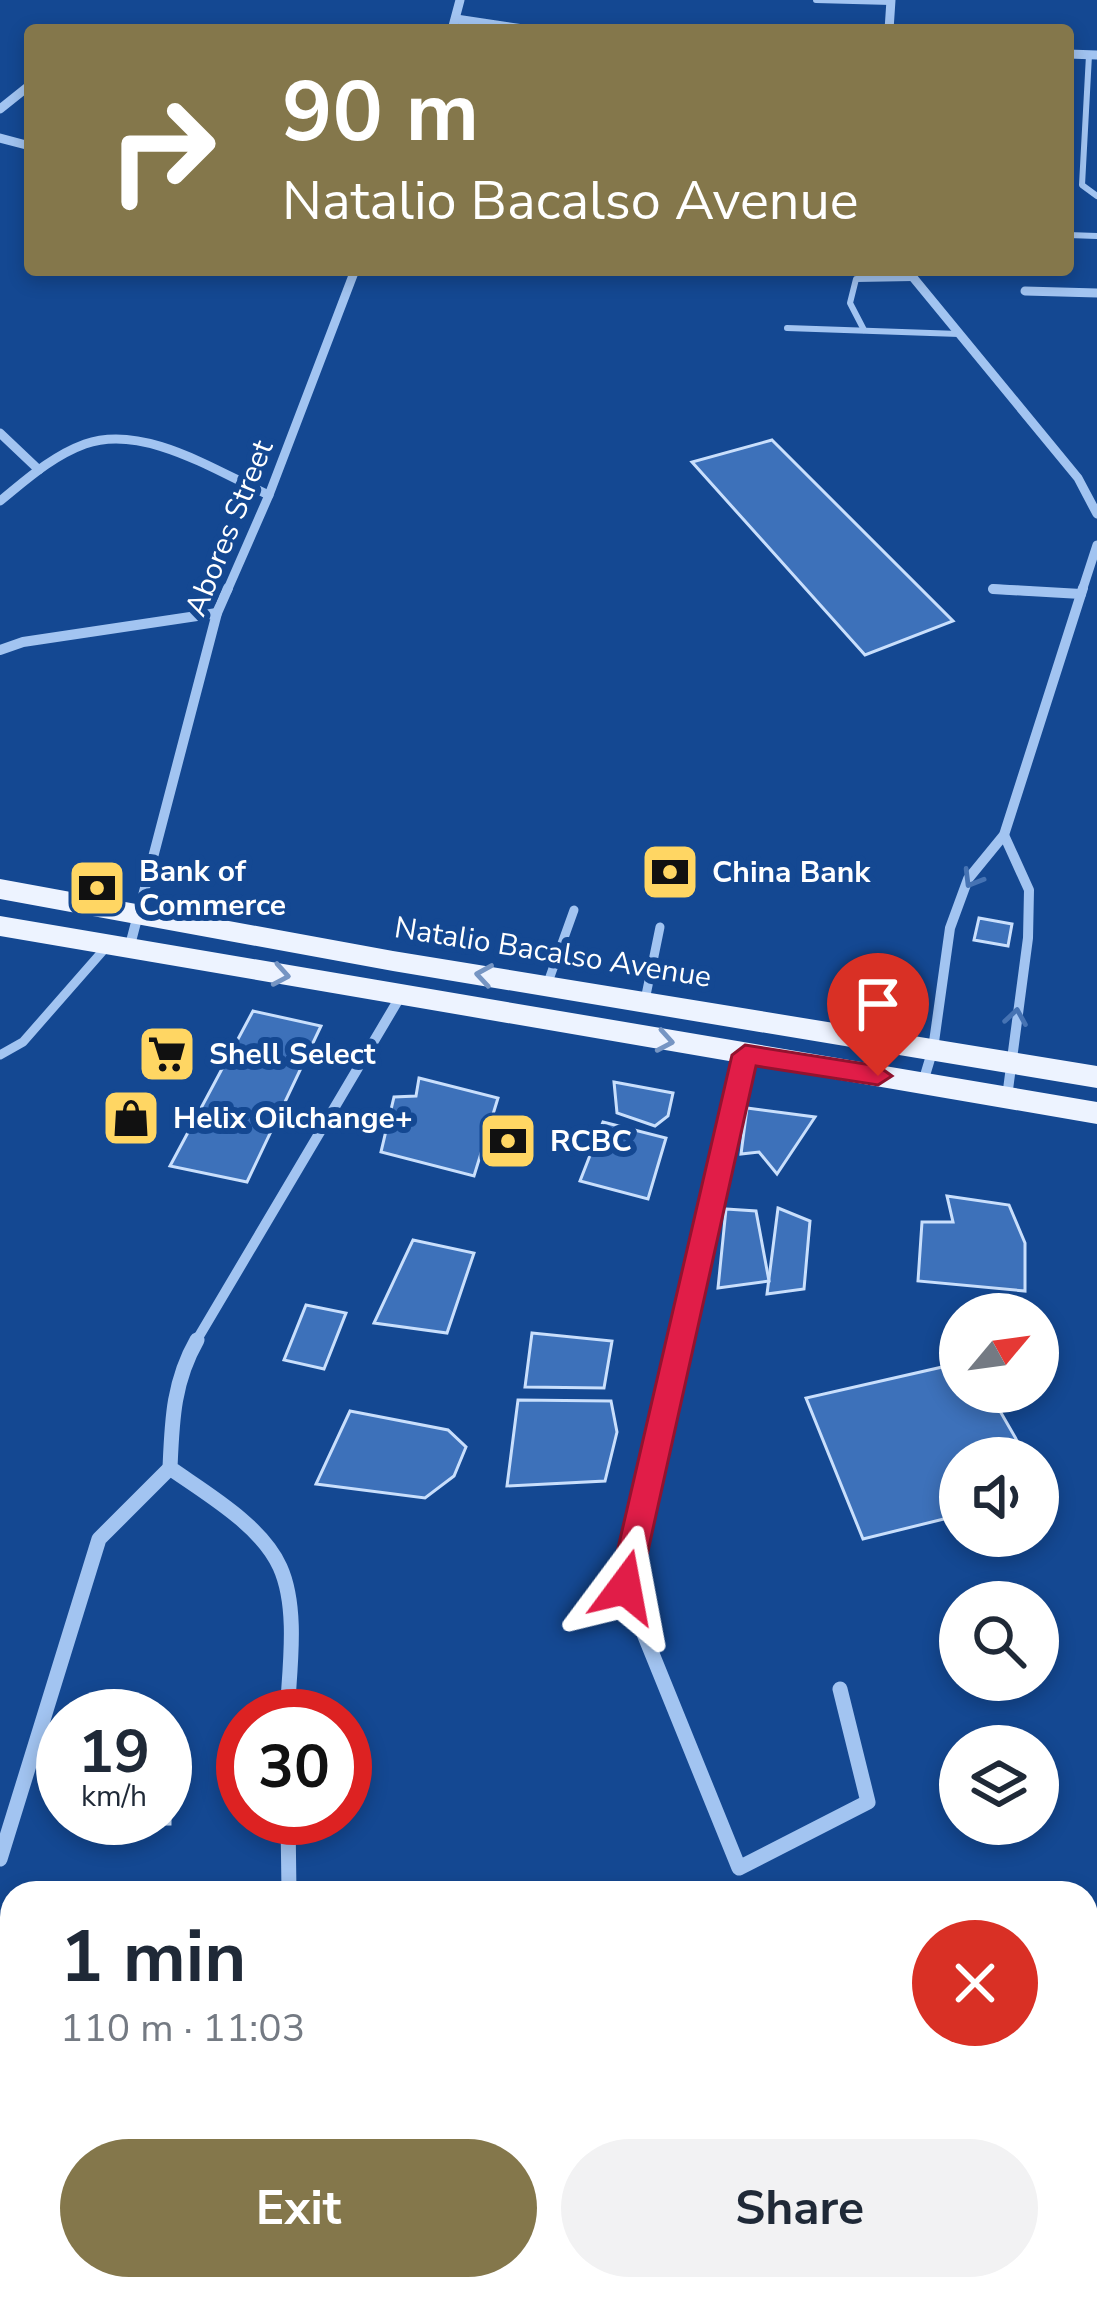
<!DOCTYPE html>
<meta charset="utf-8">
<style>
body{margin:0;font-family:"Nunito Sans",sans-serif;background:#f2f2f3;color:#1f2937;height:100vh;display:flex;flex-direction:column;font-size:45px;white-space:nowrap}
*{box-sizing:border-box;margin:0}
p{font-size:39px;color:#747a83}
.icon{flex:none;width:66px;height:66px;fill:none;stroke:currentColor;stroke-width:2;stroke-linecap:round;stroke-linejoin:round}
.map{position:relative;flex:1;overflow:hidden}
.details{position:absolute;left:0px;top:1881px;width:1098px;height:420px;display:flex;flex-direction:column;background:#fff;border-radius:36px 36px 0 0;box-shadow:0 6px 18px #0003}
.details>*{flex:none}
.guide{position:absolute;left:24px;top:24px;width:1050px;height:252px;border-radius:12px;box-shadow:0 6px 18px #0003;background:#84774b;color:#fff;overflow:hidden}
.needle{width:78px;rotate:61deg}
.controls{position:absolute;left:939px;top:1293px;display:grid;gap:24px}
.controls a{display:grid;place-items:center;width:120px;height:120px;border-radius:50%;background:#fff;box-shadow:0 6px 18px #0003;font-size:60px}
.speed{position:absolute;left:36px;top:1689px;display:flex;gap:24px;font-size:60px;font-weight:700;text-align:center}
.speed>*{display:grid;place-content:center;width:156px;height:156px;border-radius:50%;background:#fff;box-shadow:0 6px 18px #0003;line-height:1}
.speed small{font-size:30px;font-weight:400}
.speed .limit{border:18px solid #d22;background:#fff;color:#111}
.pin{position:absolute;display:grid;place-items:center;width:102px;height:102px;color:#fff;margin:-123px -51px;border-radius:50% 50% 50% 0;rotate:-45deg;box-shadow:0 0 12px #0007}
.pin .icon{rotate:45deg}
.me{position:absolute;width:132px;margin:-66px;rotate:13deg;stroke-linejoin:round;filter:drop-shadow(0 0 9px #0008)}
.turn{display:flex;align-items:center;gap:42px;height:252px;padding:0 60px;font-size:54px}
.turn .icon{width:156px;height:156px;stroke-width:2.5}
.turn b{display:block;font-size:84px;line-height:102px}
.round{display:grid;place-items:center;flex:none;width:126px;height:126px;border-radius:63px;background:#f2f2f3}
.summary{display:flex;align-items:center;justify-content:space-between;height:204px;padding:0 60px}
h1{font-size:72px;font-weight:700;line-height:90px}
.button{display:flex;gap:24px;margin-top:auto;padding:24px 60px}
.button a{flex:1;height:138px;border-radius:72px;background:#84774b;color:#fff;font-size:48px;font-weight:700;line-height:138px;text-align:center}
.button a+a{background:#f2f2f3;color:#1f2937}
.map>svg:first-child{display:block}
.building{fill:#3d71ba;stroke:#c9dffc;stroke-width:3}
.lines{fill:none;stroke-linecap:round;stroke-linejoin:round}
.service-far1{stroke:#a2c4f1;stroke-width:6}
.service{stroke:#a2c4f1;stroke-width:9}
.minor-far2{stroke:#a2c4f1;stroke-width:9}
.minor-far1{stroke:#a2c4f1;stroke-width:10}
.minor{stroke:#a2c4f1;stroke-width:15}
.primary{fill:#edf3ff;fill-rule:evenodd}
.oneway{stroke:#4673b3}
.oneway2{stroke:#7695c3}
.route{fill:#e11d48;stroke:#92132f;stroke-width:3}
.labels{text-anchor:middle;stroke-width:12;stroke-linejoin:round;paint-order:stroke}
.street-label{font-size:30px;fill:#fff;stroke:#144892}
.poi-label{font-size:30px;font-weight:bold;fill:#fff;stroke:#144892;text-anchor:start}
</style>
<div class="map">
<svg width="1097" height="2301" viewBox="0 0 1097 2301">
<rect width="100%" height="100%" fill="#144892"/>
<g class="building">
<path d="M772,440L953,621L865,655L692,462Z"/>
<path d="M979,918L1012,924L1008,946L974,940Z"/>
<path d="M253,1011L321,1026L247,1182L170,1166Z"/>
<path d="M419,1078L498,1098L474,1176L381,1152L394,1097L416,1096Z"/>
<path d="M614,1082L673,1093L668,1116L655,1126L617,1113Z"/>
<path d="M747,1108L815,1117L777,1174L759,1152L741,1154Z"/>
<path d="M603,1122L666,1138L648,1199L580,1181Z"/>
<path d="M947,1196L1009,1205L1025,1243V1291L918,1281L922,1222H953Z"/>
<path d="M778,1208L810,1221L804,1289L767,1294Z"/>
<path d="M726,1209L756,1211L769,1281L718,1288Z"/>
<path d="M413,1240L474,1253L447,1333L374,1323Z"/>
<path d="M306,1305L346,1313L324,1369L284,1360Z"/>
<path d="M532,1333L612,1341L604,1388L525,1387Z"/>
<path d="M960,1363V1392H989L1027,1458H960V1515L863,1539L806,1398Z"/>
<path d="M518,1400L611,1401L617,1432L605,1481L507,1486Z"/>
<path d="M350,1411L448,1430L466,1447L454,1476L425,1498L316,1484Z"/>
<path d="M171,1735L170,1824L83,1825V1818H165V1736Z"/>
</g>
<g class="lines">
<g class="service-far1">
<path d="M816,0L891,2"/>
<path d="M1089,55L1082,185L1097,196"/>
<path d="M1068,235L1097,236"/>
<path d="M787,328L959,334"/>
<path d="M864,330L850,303L856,279L913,278"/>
</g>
<g class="service">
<path d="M547,985L574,910"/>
<path d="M645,1000L660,927"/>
<path d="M0,1055L23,1042L108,945"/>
</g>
<g class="minor-far2">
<path d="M456,19L530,30"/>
<path d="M452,30L460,0"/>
<path d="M889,30L891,0"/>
<path d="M1068,54L1097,55"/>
<path d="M0,109L30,85"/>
<path d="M0,138L30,146"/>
<path d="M907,270L1078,478L1097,514"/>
<path d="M1025,291L1097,293"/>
<path d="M0,433L39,470"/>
<path d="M0,501C26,480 52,456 85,444C144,423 217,472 269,495"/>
<path d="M993,589L1030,591"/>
<path d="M227,591L269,495L355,270"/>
<path d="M1082,591L1097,545"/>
</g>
<g class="minor-far1">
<path d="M993,589L1081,594"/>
<path d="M0,650L23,642L217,613"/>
<path d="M1004,835L1029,890L1028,938L1007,1097"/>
<path d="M129,949L217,613L228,588"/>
<path d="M923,1082L933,1049L950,928L968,879L1004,835L1083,588"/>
<path d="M195,1343L400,997"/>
<path d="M680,1343L745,1055"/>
</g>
<g class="minor">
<path d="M197,1340C173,1382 172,1421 170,1468C207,1494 261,1525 280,1567C299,1609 289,1672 287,1716"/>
<path d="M681,1340L625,1587L739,1868L868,1802L840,1689"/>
<path d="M288,1818L289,1893"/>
<path d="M0,1859L99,1539L170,1468"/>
<path d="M1086,1978L1097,1973"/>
<path d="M1086,2263L1097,2277"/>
</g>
<g class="primary">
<path d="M0,879L393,951L1097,1066V1088L393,971L0,899Z"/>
<path d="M0,916L1097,1102V1124L0,936Z"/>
</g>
</g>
<defs><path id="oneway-chevron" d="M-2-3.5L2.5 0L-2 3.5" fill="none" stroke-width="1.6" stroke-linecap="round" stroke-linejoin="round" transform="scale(3)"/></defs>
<g class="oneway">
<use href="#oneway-chevron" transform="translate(972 879) rotate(121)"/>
<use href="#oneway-chevron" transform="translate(1016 1017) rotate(-81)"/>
</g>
<g class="oneway2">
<use href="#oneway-chevron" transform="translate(281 975) rotate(10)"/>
<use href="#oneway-chevron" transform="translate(484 975) rotate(-171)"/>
<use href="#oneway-chevron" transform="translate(665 1041) rotate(10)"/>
</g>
<path class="route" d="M745,1045L878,1066L892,1076L878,1085L756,1066L640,1587L636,1596L625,1600L614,1596L609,1587L732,1055Z"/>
<defs>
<symbol id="bank-square" viewBox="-11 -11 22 22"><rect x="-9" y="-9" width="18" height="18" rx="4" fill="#ffd663" stroke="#144892"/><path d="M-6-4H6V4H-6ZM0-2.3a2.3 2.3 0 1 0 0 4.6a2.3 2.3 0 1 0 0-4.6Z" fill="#111"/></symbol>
<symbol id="supermarket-square" viewBox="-11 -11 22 22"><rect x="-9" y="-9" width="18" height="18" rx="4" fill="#ffd663" stroke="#144892"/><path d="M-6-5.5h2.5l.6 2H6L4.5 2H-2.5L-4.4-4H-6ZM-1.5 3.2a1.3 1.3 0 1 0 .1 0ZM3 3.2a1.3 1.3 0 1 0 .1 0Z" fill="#111"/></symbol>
<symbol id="shop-square" viewBox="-11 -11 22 22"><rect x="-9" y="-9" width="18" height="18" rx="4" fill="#ffd663" stroke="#144892"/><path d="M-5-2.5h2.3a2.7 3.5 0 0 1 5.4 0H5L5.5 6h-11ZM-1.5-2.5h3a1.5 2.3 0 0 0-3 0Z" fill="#111"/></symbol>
</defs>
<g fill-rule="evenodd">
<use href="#bank-square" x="637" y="839" width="66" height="66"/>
<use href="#bank-square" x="64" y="855" width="66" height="66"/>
<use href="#supermarket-square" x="134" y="1021" width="66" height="66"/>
<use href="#shop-square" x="98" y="1085" width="66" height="66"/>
<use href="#bank-square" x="475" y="1108" width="66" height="66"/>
</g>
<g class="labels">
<g class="street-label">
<text transform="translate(229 528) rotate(-68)" y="10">Abores Street</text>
<text transform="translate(553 952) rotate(9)" y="10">Natalio Bacalso Avenue</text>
</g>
<g class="poi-label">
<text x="139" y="881">Bank of<tspan x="139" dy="34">Commerce</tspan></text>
<text x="712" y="882">China Bank</text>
<text x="209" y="1064">Shell Select</text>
<text x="173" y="1128">Helix Oilchange+</text>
<text x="550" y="1151">RCBC</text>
</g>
</g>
</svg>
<div class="controls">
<a><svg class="needle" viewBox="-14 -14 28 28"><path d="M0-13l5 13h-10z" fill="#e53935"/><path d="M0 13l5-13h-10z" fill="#747a83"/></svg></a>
<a><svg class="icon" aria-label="sound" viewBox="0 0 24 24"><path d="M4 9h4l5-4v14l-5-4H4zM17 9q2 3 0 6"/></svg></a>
<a><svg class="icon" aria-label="search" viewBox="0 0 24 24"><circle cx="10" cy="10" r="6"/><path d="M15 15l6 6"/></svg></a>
<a><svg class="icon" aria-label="layers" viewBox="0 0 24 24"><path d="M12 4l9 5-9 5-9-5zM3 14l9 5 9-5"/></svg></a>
</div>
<div class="speed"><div>19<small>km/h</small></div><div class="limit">30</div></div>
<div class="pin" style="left:878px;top:1076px;background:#d93025"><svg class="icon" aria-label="arrive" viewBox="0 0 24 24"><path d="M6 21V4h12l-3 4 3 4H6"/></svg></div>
<svg class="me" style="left:625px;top:1587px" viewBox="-20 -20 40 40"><path d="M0-17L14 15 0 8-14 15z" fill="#e11d48" stroke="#fff" stroke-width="4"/></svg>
<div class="guide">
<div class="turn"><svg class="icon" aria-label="right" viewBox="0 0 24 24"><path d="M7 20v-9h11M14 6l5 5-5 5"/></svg><div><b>90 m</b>Natalio Bacalso Avenue</div></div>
</div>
<section class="details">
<div class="summary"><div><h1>1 min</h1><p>110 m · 11:03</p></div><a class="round" style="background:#d93025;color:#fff"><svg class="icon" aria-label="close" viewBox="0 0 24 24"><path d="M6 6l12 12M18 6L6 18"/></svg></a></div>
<div class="button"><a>Exit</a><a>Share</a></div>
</section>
</div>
